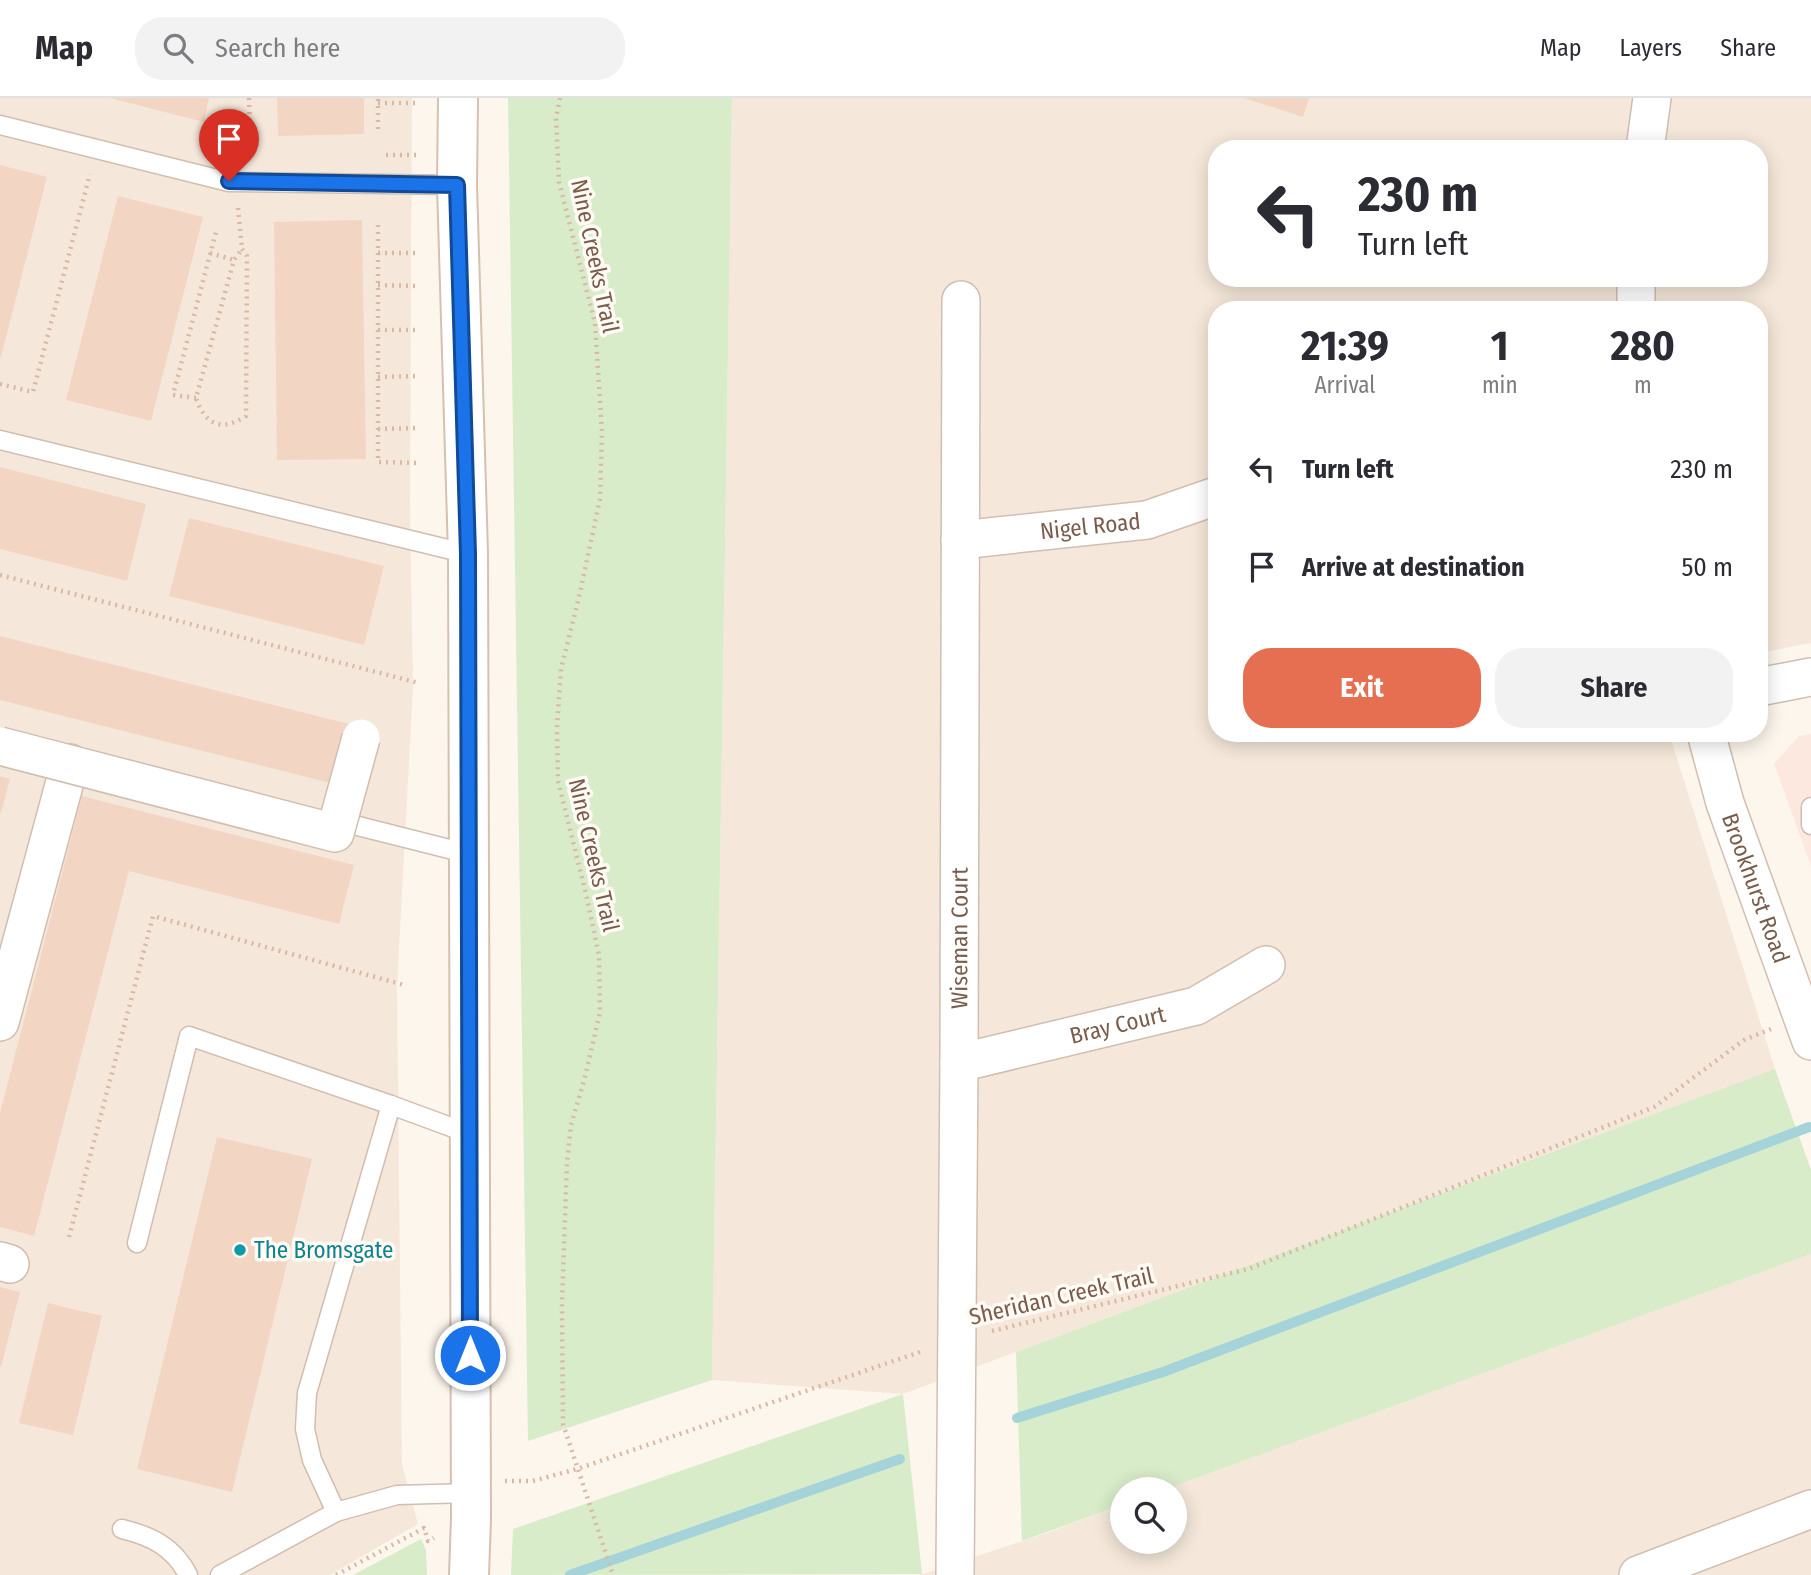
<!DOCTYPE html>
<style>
body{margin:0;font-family:"Fira Sans Condensed",sans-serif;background:#f2f2f3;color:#2b2b33;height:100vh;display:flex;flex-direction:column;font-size:26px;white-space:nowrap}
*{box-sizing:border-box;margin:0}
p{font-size:23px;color:#7c7c81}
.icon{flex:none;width:38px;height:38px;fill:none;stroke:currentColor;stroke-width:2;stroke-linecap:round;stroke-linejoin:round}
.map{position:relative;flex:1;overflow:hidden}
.drawer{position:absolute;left:1208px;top:203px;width:560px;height:441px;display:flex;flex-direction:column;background:#fff;border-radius:28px;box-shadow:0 4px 18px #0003}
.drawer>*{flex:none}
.guide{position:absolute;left:1208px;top:42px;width:560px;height:147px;border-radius:28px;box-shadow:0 4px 18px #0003;background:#fff;color:#2b2b33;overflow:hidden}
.buttons{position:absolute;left:1110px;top:1379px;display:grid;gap:14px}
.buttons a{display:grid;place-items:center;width:77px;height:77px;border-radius:50%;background:#fff;box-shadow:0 4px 18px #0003;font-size:35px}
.pin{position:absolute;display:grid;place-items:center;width:60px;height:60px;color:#fff;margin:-72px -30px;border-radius:50% 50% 50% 0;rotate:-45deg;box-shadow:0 0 7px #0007}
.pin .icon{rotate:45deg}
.me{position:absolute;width:77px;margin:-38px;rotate:0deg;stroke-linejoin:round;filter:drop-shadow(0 0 5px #0008)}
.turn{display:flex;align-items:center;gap:24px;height:147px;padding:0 35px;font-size:32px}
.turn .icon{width:91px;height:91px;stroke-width:2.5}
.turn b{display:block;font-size:49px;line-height:60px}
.eta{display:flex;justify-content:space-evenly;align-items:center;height:119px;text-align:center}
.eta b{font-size:42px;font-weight:700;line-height:49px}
.button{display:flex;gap:14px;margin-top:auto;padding:14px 35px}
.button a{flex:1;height:80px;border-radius:28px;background:#e76f51;color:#fff;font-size:28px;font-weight:700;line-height:80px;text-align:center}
.button a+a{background:#f2f2f3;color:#2b2b33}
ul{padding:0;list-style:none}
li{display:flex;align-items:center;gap:21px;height:98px;padding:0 35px}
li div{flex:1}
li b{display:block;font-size:26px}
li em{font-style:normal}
header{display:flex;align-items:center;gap:42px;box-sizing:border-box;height:98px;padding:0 35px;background:#fff;border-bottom:2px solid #e1e1e2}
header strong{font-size:33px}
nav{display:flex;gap:38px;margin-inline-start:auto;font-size:24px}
.search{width:490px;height:63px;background:#f2f2f3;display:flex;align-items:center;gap:18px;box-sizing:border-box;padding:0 24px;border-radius:28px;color:#7c7c81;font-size:26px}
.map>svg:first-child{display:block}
.residential{fill:#f5e8da;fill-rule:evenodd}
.commercial{fill:#fde8e0}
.green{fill:#d8ecc9}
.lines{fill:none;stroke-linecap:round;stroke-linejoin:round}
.stream{stroke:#a5d3da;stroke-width:10}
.building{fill:#f3d5c3}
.lane-casing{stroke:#d1beb0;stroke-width:21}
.street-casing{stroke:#d1beb0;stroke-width:40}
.secondary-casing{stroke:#d6c0b0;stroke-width:42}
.path{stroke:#d9b8a5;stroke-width:4.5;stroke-dasharray:2 5;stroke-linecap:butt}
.lane{stroke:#fff;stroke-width:18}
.street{stroke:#fff;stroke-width:37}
.secondary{stroke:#fff;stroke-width:38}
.street-bridge-casing{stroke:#d1beb0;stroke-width:40;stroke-linecap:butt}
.street-bridge{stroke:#fff;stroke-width:37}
.route-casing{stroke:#114b97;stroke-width:18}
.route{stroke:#1a73e8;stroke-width:12}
.culture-dot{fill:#0f9aa8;stroke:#fffaf3;stroke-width:2.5}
.labels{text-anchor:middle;stroke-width:7;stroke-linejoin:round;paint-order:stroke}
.street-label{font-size:23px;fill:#7a5c4d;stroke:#fffaf3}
.culture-label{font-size:23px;fill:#0d838f;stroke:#fffaf3;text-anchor:start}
</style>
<header>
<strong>Map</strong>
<div class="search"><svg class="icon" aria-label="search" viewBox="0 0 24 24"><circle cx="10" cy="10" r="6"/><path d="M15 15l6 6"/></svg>Search here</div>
<nav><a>Map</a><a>Layers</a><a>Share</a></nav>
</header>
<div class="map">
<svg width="1811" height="1477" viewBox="0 0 1811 1477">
<rect width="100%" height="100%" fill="#fdf6ec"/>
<g class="residential">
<path d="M0,0H412L410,405L413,589L397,888L402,1366L418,1426L330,1477H0Z"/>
<path d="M732,0H1811V545L1759,555V212H1216V635H1669L1775,971L903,1296L712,1282ZM1216,51H1759V180H1216Z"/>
<path d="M1811,1156V1477H920L1044,1436L1122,1407V1444H1174V1391H1166Z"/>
</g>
<path class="commercial" d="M1811,636V768L1774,666L1799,638Z"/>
<g class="green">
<path d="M508,0H732L712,1282L528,1343Z"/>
<path d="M1775,971L1811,1072V1156L1166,1391H1122V1407L1022,1443L1016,1254Z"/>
<path d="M903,1296L922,1476L511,1477L513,1431Z"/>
<path d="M421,1441L426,1452L427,1477H353Z"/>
</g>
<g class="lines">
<g class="stream">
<path d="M1017,1320L1163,1274L1809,1029"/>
<path d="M570,1477L900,1361"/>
</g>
</g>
<g class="building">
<path d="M110,0H209L204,24Z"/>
<path d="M277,0H364V36L278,38Z"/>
<path d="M1244,0H1309L1303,19Z"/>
<path d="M0,67L47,79L1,259H0Z"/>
<path d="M118,98L203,119L151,323L66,302Z"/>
<path d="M362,122L366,361L277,362L274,124Z"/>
<path d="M0,369L146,406L127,483L0,451Z"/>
<path d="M189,420L384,468L364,547L169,498Z"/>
<path d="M0,538L361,629L346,689L0,602Z"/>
<path d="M0,678L10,681L1,715H0Z"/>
<path d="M82,698L354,767L339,826L129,773L34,1138L0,1129V1015Z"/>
<path d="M217,1039L312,1061L232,1394L137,1371Z"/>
<path d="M0,1189L20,1194L1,1269H0Z"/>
<path d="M48,1205L102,1218L73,1337L19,1325Z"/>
</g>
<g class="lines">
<defs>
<g id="lane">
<path d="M0,27L229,84L457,87"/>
<path d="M0,342L468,456"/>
<path d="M1811,709V727"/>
<path d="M346,725L469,756"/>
<path d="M137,1145L189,938L391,1007L470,1036"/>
<path d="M336,1414L312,1362L305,1331L307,1295L391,1007"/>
<path d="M122,1431C151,1438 174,1449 188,1477"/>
<path d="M220,1477L336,1414L397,1397L470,1395"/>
</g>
<g id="street">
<path d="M1645,51L1652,0"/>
<path d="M1636,180V212"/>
<path id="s1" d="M960,442L1147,422L1216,398"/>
<path d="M1759,589L1811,579"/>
<path id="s2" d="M1706,635L1725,705L1811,943"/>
<path d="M0,924L70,665"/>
<path id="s3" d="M959,965L1196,908L1266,867"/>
<path d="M0,1163L10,1166"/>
<path id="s4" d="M955,1477L959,965L961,202"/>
<path d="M1638,1477L1811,1411"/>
</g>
<path id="secondary" d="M458,0L457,87L468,456L471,1420L469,1477"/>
</defs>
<use href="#lane" class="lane-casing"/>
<use href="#street" class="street-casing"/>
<use href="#secondary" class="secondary-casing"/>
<g class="path">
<path d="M249,0L251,59"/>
<path d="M560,0L556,20L559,84L595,225L602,334L600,401L579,499L561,571L557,628L558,683L586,796L599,857L600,914L585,979L571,1027L567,1065L562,1205L563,1326L613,1477"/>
<path d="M378,5H417"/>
<path d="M378,31V0"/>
<path d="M386,57H417"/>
<path d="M238,110L242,151"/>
<path d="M378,127V364L420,365"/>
<path d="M242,151L247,158L246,318C222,334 205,327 196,300L234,162Z"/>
<path d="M210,155L234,162"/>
<path d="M378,155H418"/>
<path d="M378,187L419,188"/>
<path d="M378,232H419"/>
<path d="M378,279L419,278"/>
<path d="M0,286L33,294L90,76"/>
<path d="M196,300L173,297L217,130"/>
<path d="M378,331L420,330"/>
<path d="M0,477L419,585"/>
<path d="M69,1139L153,818L404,887"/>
<path d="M992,1233L1248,1171L1654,1009L1744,942L1771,931"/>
<path d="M505,1383H533L577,1371L923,1253"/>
<path d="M336,1477L424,1430L428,1443L434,1440"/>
</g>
<use href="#lane" class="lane"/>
<use href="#street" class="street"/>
<use href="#secondary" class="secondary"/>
<defs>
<path id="street-bridge" d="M0,648L335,735L361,640"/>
</defs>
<use href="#street-bridge" class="street-bridge-casing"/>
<use href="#street-bridge" class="street-bridge"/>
</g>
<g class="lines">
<defs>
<path id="route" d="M229,83L457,87L468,456L470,1257"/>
</defs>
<use href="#route" class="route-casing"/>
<use href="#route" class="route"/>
</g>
<circle class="culture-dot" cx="240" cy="1152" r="7"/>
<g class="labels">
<g class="street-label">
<text transform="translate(595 158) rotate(78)" y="8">Nine Creeks Trail</text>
<text dy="8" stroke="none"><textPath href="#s1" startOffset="131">Nigel Road</textPath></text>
<text transform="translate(594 757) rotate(77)" y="8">Nine Creeks Trail</text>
<text dy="8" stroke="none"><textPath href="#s2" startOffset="163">Brookhurst Road</textPath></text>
<text dy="8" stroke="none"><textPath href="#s4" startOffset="637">Wiseman Court</textPath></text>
<text dy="8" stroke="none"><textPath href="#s3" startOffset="163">Bray Court</textPath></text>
<text transform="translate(1061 1198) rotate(-13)" y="8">Sheridan Creek Trail</text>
</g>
<g class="culture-label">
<text x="254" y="1160">The Bromsgate</text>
</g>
</g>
</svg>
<div class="buttons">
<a><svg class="icon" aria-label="search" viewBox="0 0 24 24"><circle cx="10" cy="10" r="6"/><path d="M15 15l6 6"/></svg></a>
</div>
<div class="pin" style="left:229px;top:83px;background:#d93025"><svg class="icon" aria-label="arrive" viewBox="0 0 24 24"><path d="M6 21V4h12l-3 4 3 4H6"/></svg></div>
<svg class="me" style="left:470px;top:1257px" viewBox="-20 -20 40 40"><circle r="17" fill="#1a73e8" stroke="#fff" stroke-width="3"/><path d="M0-11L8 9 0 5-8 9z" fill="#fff"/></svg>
<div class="guide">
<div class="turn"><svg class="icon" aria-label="left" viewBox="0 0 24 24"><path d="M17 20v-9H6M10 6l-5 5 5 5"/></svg><div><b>230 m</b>Turn left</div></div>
</div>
<section class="drawer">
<div class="eta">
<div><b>21:39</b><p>Arrival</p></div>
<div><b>1</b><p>min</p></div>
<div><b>280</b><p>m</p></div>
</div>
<ul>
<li><svg class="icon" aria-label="left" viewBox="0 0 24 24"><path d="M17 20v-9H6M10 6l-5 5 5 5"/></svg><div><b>Turn left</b></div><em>230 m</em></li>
<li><svg class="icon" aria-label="arrive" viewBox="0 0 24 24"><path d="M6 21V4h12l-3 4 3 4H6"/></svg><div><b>Arrive at destination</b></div><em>50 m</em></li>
</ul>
<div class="button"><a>Exit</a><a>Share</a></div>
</section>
</div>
